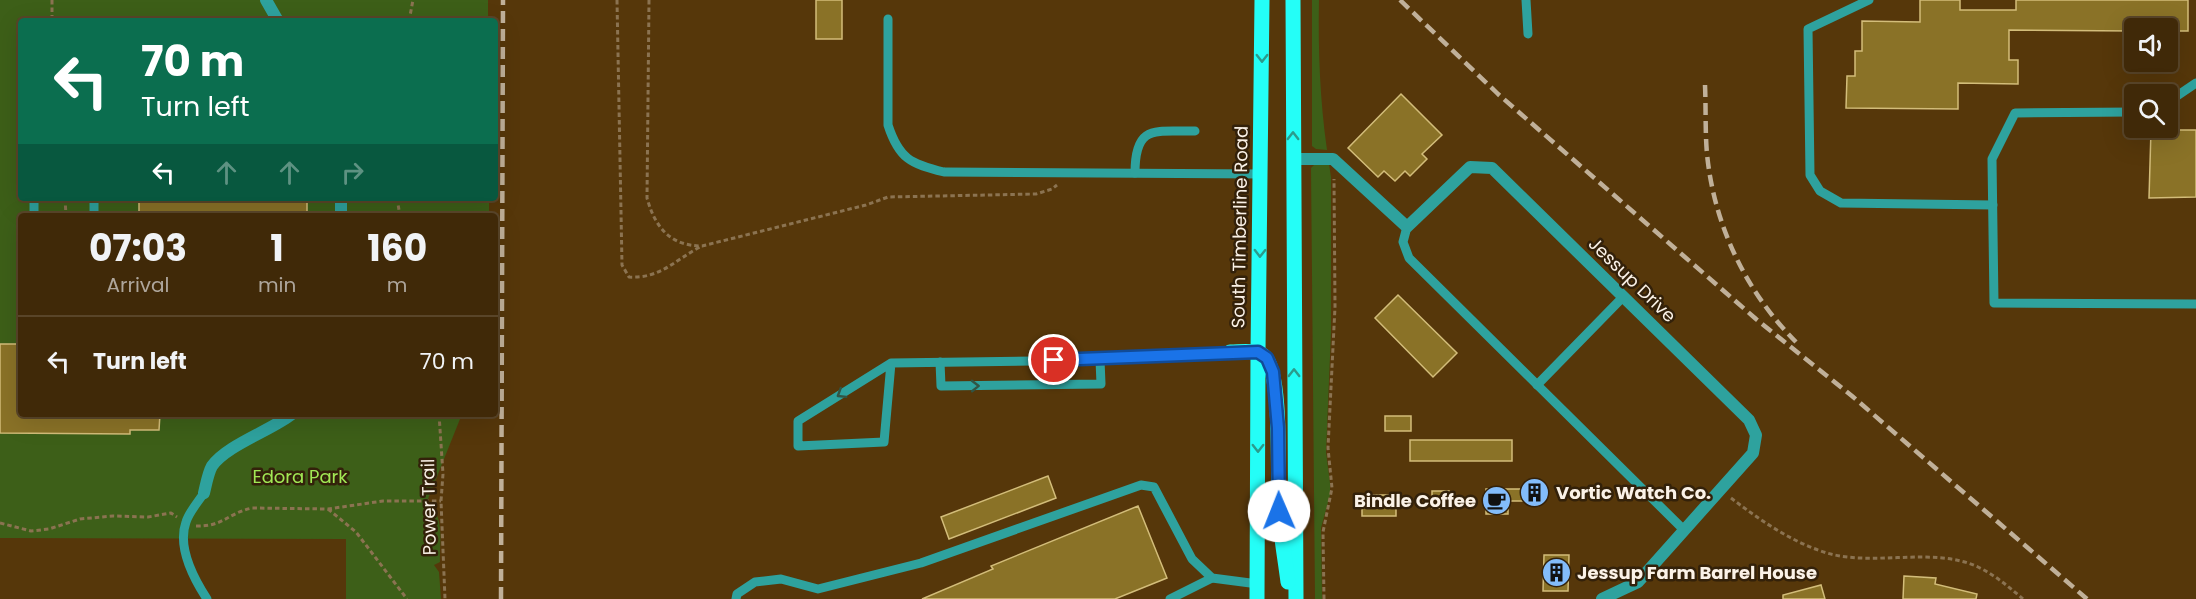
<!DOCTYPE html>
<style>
body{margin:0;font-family:Poppins,sans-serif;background:#4b3516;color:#f1f3f6;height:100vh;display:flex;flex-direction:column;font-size:22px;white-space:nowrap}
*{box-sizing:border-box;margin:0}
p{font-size:20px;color:#aea69c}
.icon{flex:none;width:33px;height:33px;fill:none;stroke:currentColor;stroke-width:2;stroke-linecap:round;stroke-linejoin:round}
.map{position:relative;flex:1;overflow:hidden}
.sheet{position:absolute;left:18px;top:213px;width:480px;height:204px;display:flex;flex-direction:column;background:#402908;border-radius:6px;box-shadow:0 6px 24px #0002,0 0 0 2px #594529}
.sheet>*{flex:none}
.top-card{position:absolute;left:18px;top:18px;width:480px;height:183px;border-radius:6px;box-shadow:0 6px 24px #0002,0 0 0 2px #594529;background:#0b6e4f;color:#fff;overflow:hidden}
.fabs{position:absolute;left:2124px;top:18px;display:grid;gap:12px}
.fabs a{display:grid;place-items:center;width:54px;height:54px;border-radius:6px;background:#402908;box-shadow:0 6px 24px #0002,0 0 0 2px #594529;font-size:30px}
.pin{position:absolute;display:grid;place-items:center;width:51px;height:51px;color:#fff;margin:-26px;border:3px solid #fff;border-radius:50%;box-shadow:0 2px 6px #0007}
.me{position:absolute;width:66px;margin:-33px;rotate:359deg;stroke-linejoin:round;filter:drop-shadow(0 0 4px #0008)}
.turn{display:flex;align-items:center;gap:21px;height:126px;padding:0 24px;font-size:27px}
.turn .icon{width:78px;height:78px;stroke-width:2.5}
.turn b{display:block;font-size:42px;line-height:51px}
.lanes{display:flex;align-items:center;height:57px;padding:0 24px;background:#0003;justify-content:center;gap:30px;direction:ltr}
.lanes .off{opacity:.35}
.eta{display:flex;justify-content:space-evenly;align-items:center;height:102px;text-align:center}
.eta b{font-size:36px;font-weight:700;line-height:42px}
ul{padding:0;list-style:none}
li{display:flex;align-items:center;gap:18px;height:90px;padding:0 24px;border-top:2px solid #594529}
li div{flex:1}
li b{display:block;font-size:22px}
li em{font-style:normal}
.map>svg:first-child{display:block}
.green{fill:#3d5f18}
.building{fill:#8a7227;stroke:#d3bd7a;stroke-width:1.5}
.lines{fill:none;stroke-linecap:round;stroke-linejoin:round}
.path{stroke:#8b7351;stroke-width:3;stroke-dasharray:4.5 3;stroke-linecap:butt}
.service{stroke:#2ea29e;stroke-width:9}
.minor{stroke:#2ea29e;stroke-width:12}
.primary{stroke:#24fef7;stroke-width:15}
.rail{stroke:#c0b099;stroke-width:4.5;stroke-dasharray:12 6;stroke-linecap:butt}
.oneway{stroke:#2b9b8c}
.oneway2{stroke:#315545}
.route-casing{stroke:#114b97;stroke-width:15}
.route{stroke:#1a73e8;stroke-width:10}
.labels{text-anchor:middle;stroke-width:5;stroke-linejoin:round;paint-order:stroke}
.street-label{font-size:18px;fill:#fbf2e7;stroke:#33210a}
.park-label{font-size:18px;fill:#a1e854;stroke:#33210a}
.poi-label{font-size:18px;font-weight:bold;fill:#fbf2e7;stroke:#33210a;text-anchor:start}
</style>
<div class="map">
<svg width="2196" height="599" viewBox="0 0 2196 599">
<rect width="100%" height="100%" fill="#56370a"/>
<g class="green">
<path d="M0,0H488V21H21V198H489V216H21V414H462L426,504C446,513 439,543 440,562L434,565L439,572L441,599H346V539L0,538Z"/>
<path d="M1312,0H1319C1318,51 1320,100 1327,150L1316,149L1312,146Z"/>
<path d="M1329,164L1331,177V333L1326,452L1330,483V495L1321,528L1322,599H1315L1311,168L1314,165Z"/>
</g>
<g class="building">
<rect x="816" y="0" width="26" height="39"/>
<path d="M1920,0H1960V10H2016V0H2188V31H2168V28H2134V31L2009,30V60H2018V84L1958,83V109L1846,108L1847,76H1855V51H1862V21L1920,22Z"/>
<path d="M1401,94L1442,135L1422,154L1427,159L1410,176L1405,171L1395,181L1384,171L1378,177L1348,148Z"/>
<path d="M2151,130H2196V197L2149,198Z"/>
<rect x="139" y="198" width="168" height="18"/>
<path d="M1398,295L1457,353L1433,377L1375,318Z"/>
<path d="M0,344H21V414H160L159,430H130V434L0,433Z"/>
<rect x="1385" y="416" width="26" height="15"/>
<rect x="1410" y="440" width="102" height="21"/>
<path d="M1048,476L1056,498L949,539L941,517Z"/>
<path d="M1543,484V501H1508V514H1486V489H1527L1528,485Z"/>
<rect x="1432" y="491" width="17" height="17"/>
<rect x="1362" y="495" width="34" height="21"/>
<path d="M1138,506L1167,578L1115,599H922L993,569L991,566Z"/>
<path d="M1544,555H1569L1568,591H1543Z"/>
<path d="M1904,576L1936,578L1935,584L1977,594L1976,599H1903Z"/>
<path d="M1821,585L1825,599H1783V595Z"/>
</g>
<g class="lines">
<g class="path">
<path d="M52,0V21"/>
<path d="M617,0L622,265L629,277C660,279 675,260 700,247"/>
<path d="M649,0L647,198C655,227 670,246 702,246L866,205L888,197L1036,194L1052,189L1057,185"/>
<path d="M409,21L413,0"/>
<path d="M65,198L66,216"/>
<path d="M397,198L400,216"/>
<path d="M439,414L443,474L441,501L445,599"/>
<path d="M1731,498C1760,520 1791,542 1827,553C1874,567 1933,546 1978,567C1995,575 2009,587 2023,599"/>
<path d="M328,509L356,532L407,599"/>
<path d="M0,523L31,531L49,529L80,519L113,516L148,517L171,513L177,517"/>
<path d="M196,526C223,527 228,513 252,508L328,509L383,501H441"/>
<path d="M1324,599L1323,532L1332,488L1328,448L1335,307L1334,179"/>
</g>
<g class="service">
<path d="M1526,0L1528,34"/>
<path d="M1869,0L1808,29L1810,175L1820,191L1841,203L1993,205"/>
<path d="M888,19V125C899,159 911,164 944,172L1261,174"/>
<path d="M2168,102L2196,83"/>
<path d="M2134,112L2015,113L1992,159L1994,303L2196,304"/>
<path d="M1135,173C1135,123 1156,132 1195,131"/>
<path d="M34,198V216"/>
<path d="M94,198V216"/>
<path d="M1407,227L1403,242L1409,258L1684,530"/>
<path d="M940,362L941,386L1101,384L1100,360"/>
<path d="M891,363L884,442L798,446V421L891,363L1100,360L1230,352"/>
<path d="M1537,385L1623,297"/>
<path d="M204,493C198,502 189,512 186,522C177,547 194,579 207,599"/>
<path d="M736,599L737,594L755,582L781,579L818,589L921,563L1141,485L1154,487L1192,559L1212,578L1258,584"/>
<path d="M1170,599L1212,578"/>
</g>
<g class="minor">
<path d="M266,0L278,21"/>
<path d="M1293,159H1333L1407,227L1470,167L1492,168L1749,420L1756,435L1753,453L1638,582L1602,599"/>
<path d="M341,198V216"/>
<path d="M204,493C206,485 208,473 212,466C227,445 270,431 292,414"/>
</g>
<g class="primary">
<path d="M1293,0L1296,599"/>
<path d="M1230,352C1242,352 1256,349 1265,357C1283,373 1277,485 1279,513C1281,536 1285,559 1288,582"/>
<path d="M1257,599L1258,352L1262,0"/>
</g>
<g class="rail">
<path d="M1400,0L1498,94L1756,319L1852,396L2087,599"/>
<path d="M1705,85C1706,108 1705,131 1707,154C1714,225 1746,292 1796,342"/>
<path d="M501,599L503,0"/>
</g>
</g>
<defs><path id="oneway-chevron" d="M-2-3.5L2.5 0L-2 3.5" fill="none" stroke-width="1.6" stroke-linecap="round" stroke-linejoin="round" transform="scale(1.5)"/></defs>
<g class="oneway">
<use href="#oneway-chevron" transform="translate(1262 58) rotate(90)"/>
<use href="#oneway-chevron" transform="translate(1293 136) rotate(-90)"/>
<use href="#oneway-chevron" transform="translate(1260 253) rotate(91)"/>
<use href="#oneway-chevron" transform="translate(1294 373) rotate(-90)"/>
<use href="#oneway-chevron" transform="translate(1258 448) rotate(90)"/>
</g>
<g class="oneway2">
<use href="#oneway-chevron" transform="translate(975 386) rotate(-1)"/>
<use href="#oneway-chevron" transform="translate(841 394) rotate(148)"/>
</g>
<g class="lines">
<defs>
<path id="route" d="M1054,360L1258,352L1267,358L1273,372L1278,428L1279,511"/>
</defs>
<use href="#route" class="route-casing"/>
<use href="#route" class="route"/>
</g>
<defs>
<symbol id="building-disc" viewBox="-11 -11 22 22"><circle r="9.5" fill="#83bcfa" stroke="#33210a"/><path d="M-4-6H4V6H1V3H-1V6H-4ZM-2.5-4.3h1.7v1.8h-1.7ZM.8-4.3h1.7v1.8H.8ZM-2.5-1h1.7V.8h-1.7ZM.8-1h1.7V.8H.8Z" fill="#111"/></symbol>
<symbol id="cafe-disc" viewBox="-11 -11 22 22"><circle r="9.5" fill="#83bcfa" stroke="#33210a"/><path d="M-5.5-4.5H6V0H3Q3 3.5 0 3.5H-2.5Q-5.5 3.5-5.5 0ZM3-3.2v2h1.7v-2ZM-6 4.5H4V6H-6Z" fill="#111"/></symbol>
</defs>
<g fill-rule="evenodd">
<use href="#building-disc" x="1518" y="476" width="33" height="33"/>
<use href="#cafe-disc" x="1480" y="484" width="33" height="33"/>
<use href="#building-disc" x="1540" y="556" width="33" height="33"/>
</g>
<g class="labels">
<g class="street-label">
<text transform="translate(1240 227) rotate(-89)" y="6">South Timberline Road</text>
<text transform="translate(1632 280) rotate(44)" y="6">Jessup Drive</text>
<text transform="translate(429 507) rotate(-91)" y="6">Power Trail</text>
</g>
<g class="park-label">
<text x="300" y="483">Edora Park</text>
</g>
<g class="poi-label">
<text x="1556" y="499">Vortic Watch Co.</text>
<text x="1476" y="507" text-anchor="end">Bindle Coffee</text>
<text x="1577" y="579">Jessup Farm Barrel House</text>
</g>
</g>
</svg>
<div class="fabs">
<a><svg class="icon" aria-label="sound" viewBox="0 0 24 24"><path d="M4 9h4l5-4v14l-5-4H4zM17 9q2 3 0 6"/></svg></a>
<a><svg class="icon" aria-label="search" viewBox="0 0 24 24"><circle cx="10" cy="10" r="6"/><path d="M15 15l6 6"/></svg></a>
</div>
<div class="pin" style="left:1054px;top:360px;background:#d93025"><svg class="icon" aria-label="arrive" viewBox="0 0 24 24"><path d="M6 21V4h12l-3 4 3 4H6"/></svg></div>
<svg class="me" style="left:1279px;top:511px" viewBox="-20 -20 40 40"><circle r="19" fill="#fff"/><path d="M0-13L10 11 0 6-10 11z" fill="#1a73e8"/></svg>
<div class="top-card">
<div class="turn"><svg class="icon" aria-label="left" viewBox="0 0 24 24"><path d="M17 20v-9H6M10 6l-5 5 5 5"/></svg><div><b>70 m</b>Turn left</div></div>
<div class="lanes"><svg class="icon" aria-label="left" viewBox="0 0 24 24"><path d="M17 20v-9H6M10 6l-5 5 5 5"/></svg><svg class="icon off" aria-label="ahead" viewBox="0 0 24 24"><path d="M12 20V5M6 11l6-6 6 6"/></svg><svg class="icon off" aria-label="ahead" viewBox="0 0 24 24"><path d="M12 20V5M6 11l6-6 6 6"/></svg><svg class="icon off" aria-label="right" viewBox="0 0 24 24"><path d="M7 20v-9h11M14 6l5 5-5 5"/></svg></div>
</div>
<section class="sheet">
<div class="eta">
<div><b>07:03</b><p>Arrival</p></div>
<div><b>1</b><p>min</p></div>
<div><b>160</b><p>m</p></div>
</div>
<ul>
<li><svg class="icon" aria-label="left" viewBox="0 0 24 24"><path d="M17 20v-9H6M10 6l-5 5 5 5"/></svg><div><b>Turn left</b></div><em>70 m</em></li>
</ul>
</section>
</div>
